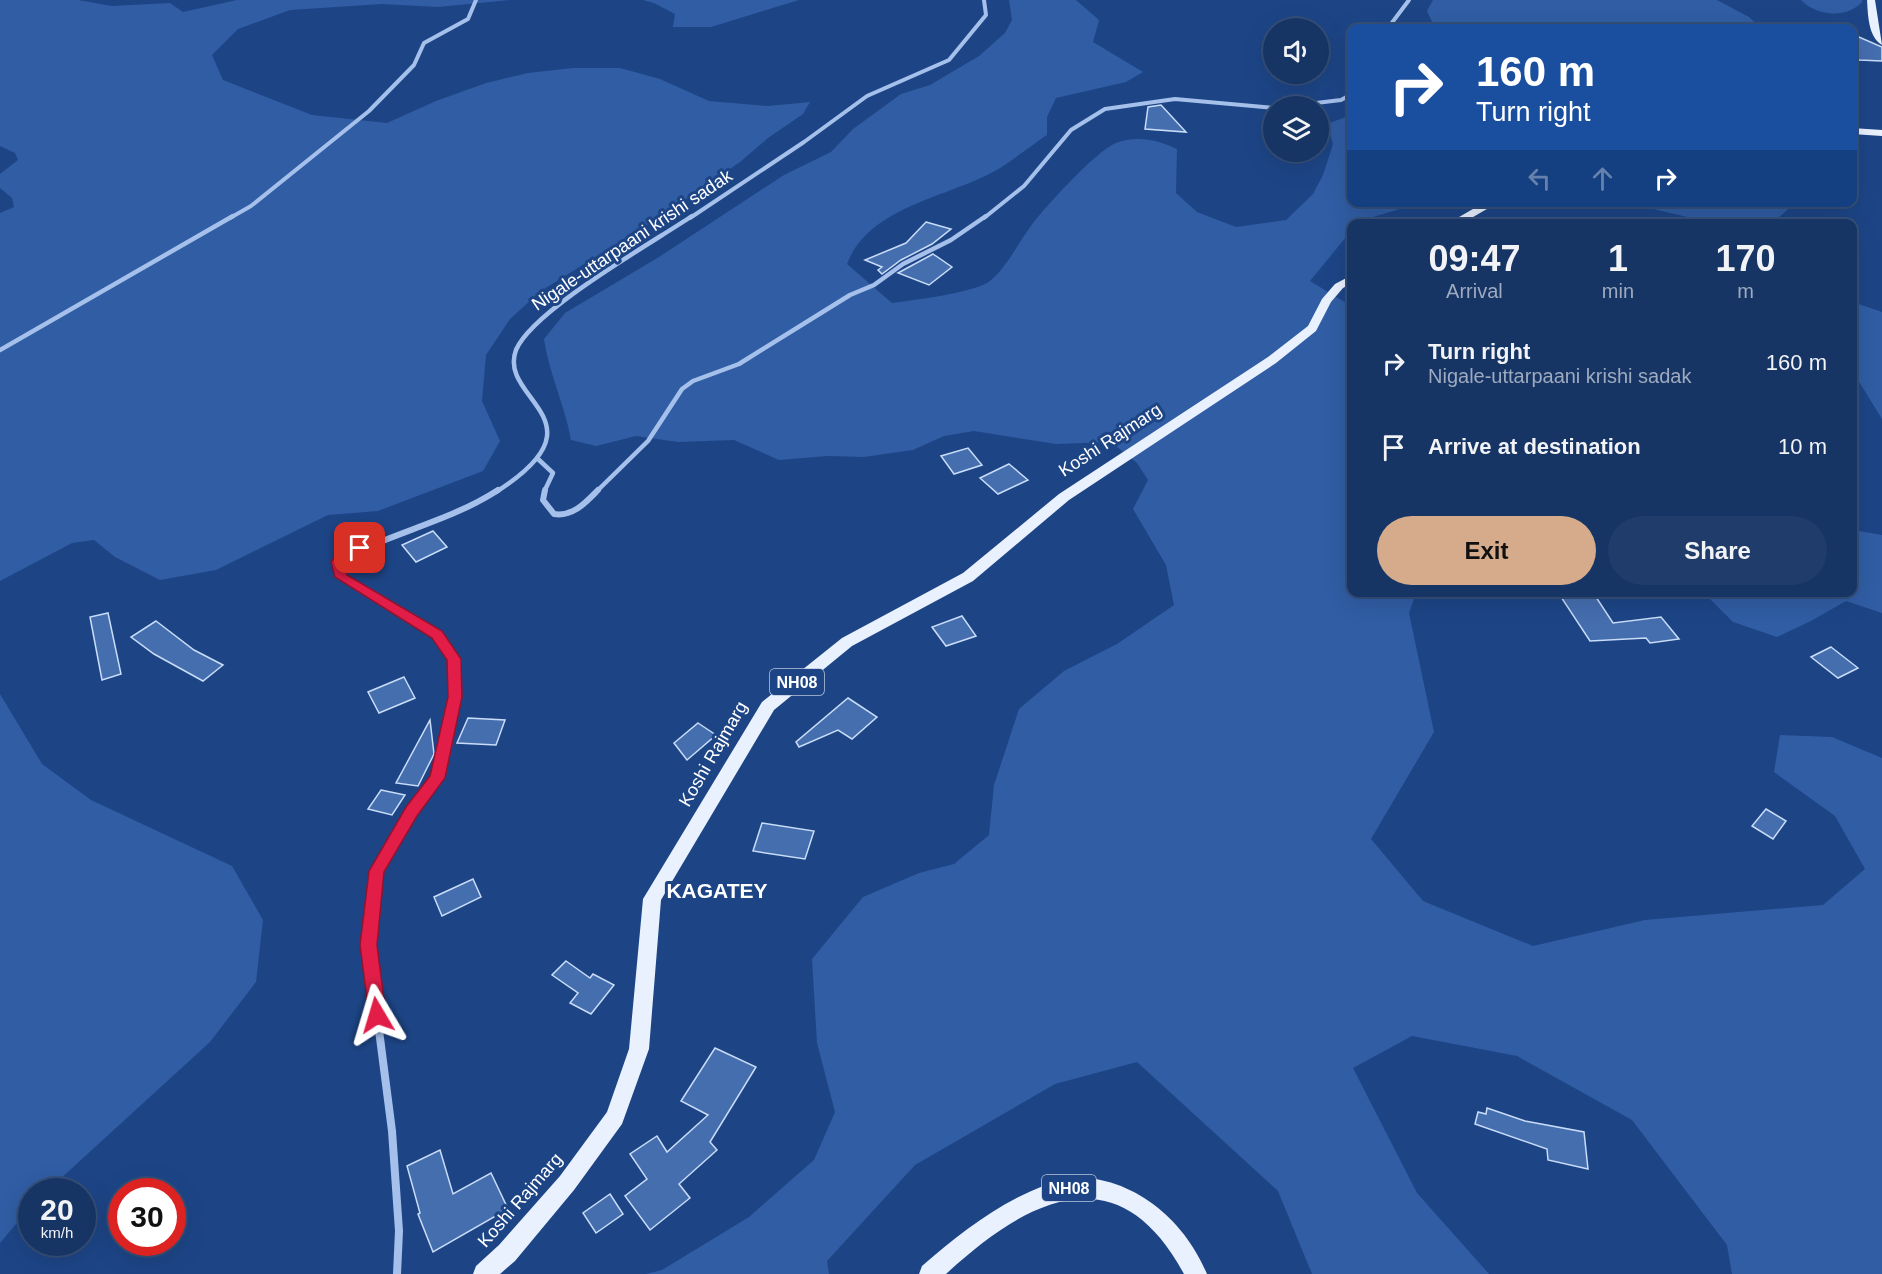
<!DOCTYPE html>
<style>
body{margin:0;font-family:Helvetica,sans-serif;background:#1f3c6a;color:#f1f3f6;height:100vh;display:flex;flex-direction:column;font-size:22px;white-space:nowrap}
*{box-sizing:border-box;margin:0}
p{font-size:20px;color:#9eaabf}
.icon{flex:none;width:33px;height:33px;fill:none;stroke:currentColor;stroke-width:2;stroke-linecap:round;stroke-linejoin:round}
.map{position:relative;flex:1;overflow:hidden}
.details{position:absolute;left:1347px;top:219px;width:510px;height:378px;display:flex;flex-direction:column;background:#163464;border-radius:12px;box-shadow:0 6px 24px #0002,0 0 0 2px #354f78}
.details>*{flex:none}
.banner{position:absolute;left:1347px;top:24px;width:510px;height:183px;border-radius:12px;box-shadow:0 6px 24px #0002,0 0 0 2px #354f78;background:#1a4fa0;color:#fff;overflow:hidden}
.controls{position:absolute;left:1263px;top:18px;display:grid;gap:12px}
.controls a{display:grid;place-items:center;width:66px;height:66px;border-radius:50%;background:#163464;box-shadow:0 6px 24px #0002,0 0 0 2px #354f78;font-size:30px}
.speed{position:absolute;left:18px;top:1178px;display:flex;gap:12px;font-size:30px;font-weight:700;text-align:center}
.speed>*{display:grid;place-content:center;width:78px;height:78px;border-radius:50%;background:#163464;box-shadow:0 6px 24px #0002,0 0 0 2px #354f78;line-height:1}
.speed small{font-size:15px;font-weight:400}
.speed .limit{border:9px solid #d22;background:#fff;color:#111}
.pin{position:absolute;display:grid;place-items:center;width:51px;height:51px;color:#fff;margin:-26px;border-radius:12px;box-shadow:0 3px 9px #0006}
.me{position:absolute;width:66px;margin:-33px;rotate:353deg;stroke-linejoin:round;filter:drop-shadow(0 0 4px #0008)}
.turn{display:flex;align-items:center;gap:21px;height:126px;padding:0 30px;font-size:27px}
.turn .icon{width:78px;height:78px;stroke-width:2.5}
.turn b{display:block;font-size:42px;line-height:51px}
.lanes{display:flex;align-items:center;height:57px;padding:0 30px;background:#0003;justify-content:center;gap:30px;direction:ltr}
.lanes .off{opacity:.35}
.eta{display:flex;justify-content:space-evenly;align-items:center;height:102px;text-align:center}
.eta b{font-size:36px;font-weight:800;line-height:42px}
.primary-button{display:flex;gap:12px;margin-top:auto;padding:12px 30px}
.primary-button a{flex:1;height:69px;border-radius:36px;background:#d6ab8b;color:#111;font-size:24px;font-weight:800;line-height:69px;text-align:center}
.primary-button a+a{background:#1f3c6a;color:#f1f3f6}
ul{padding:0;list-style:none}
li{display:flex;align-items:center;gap:18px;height:84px;padding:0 30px}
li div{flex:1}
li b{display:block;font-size:22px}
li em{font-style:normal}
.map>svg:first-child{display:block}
.green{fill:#305da4}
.building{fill:#456eaf;stroke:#c9dcf8;stroke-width:1.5}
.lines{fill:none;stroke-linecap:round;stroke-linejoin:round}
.minor-far3{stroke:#a5c0eb;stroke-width:4}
.minor-far2{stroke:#a5c0eb;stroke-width:4.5}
.minor-far1{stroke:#a5c0eb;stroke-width:6}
.minor{stroke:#a5c0eb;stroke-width:8}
.primary{fill:#e9f0fe;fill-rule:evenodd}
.route{fill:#e11d48;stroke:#92132f;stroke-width:1.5}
.labels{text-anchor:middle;stroke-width:6;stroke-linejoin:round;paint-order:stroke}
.shield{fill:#1d4586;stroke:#bbc7db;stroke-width:1.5}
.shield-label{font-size:16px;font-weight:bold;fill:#fff}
.street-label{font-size:18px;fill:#fff;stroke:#1d4586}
.quarter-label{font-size:21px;font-weight:bold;fill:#fff;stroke:#1d4586}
</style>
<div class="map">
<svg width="1882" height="1274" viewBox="0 0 1882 1274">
<rect width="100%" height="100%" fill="#1d4586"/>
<g class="green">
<path d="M0,0H78L112,6L170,3L183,12L237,0H511L438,7L382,4L290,10L238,29L212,55L223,80L312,115L387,123L436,101L486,83L528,73L573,68H620L660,79L709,101L768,106L810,102L803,114L768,138L740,162L669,211L541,291L510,319L486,355L482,401L500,441L483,471L378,511L328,515L216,570L160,580L115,557L94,540L72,543L0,581V213L14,207L12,198L0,188V174L18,160L15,153L0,146Z"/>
<path d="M643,0H799L711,27H673L675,14L654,3Z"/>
<path d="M1009,0H1076L1099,20L1093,42L1143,72L1126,82L1056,98L1047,117V135C1029,147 1011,162 993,172C945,198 869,207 847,264L892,303C913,300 974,293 990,281C1008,266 1017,244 1031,226C1045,207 1096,151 1116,143C1137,135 1158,140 1177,149L1176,193L1197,212L1236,227L1286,220L1313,194L1323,175L1333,144L1327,124L1351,115L1352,202L1420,203L1363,220L1359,223L1352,224L1351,231L1310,281L1351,306L1352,592L1416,593L1409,613L1434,732L1371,839L1423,901L1533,946L1645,920L1823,905L1865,869L1835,816L1774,772L1780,735L1832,737L1882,758V1274H1732L1727,1245L1632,1120L1517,1056L1412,1036L1353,1068L1417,1193L1489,1274H1312L1278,1191L1137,1062L1055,1084L915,1165L827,1261L829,1274H646L662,1270L749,1217L814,1160L835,1112L817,1043L812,959L863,897L919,873L954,864L989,835L994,785L1019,709L1064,671L1117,644L1174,605L1166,565L1133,509L1148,480L1137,463L1111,442L1056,444L974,431L944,436L913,450L864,457L827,456L779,460L734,440L678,442L636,436L596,446L571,440C565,405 549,374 544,339L565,313L659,257L784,175L831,152L853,129L901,94L930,85L979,56L1005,33L1012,20Z"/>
<path d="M1433,0H1717L1749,17L1761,28H1440L1433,24L1427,11Z"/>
<path d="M1801,0H1862V2C1847,19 1816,16 1801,0Z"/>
<path d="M1629,203H1795C1788,208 1781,217 1773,221C1745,235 1660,210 1629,203Z"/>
<path d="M1853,302L1882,312V419L1853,372Z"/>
<path d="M1853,530L1882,535V613L1846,601L1811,621L1777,637L1733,622L1704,593L1852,592Z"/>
<path d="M0,694L42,764L91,800L232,866L263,920L256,982L210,1042L47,1191H32L31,1206L0,1243Z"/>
</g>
<g class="building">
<path d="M1852,34L1882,47V61L1859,60L1852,52Z"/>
<path d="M1161,105L1186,132L1145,129L1148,107Z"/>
<path d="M926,222L951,229L932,244L901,260L882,274L878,270L882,267L865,260L906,243Z"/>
<path d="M933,254L952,267L929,285L898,273Z"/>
<path d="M968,448L982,465L954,474L941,456Z"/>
<path d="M1009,464L1028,480L998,494L980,478Z"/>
<path d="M433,531L447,547L416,562L402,545Z"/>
<path d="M1594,594L1613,623L1661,617L1679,639L1650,643L1646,638L1590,641L1561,597Z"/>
<path d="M108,613L121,674L102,680L90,617Z"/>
<path d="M962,616L976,636L946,646L932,627Z"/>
<path d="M156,621L194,650L223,665L203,681L154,654L131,637Z"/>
<path d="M1831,647L1858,668L1838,678L1811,657Z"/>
<path d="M404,677L415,698L379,713L368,692Z"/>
<path d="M848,698L877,717L852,739L838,730L799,747L796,742Z"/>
<path d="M468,718L505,720L496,745L457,743Z"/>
<path d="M430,720L434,754L418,786L396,783Z"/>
<path d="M698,723L716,735L687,760L674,743Z"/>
<path d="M381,790L405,795L392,815L368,809Z"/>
<path d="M1766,809L1786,821L1773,839L1752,826Z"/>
<path d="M762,823L814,831L805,859L753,851Z"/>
<path d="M473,879L481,897L442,916L434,897Z"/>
<path d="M566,961L590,978L593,974L614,985L591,1014L570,1003L578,993L552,975Z"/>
<path d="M715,1048L756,1067L710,1142L717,1150L679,1184L690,1198L650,1230L625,1196L647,1179L630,1154L657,1136L667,1152L708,1115L681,1101Z"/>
<path d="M1487,1108L1525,1121L1584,1132L1588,1169L1548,1160L1547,1149L1475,1124L1478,1112L1486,1114Z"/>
<path d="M440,1150L453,1194L491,1173L508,1209L433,1252L418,1214L420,1213L407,1166Z"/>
<path d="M610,1194L623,1214L596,1233L583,1213Z"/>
</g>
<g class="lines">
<g class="minor-far3">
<path d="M1388,28L1409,0"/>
<path d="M1291,106L1341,100L1352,94"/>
<path d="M230,218L251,206L369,111L414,65L424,43L468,19L476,0"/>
<path d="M690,218L804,142L867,96L949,60L986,15L984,0"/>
<path d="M984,218L1024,186L1071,130L1105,109L1175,99L1274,108"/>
</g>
<g class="minor-far2">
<path d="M0,350L233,216"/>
<path d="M538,459L553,473L544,492"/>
<path d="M496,492C609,420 497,400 516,350C533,310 652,243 692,216"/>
<path d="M596,492L648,441L682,389L693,381L739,364L850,295L874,285L903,264L951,240L986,216"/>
</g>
<g class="minor-far1">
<path d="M545,490L543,500L554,514C573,517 585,503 598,490"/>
<path d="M395,838L411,811L437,778L455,697L454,659L437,634L341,577L338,562C389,533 449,522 498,490"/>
</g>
<path class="minor" d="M396,836L376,871L368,945L392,1131L399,1231L397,1274"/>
<g class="primary">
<path d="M1867,0H1875L1882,45C1868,37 1868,14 1867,0Z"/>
<path d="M1852,128L1882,130V136L1852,134Z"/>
<path d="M1485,202H1499L1461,224H1447Z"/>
<path d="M1352,275V283L1343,288L1331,302L1316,331L1276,363L1069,500L973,581L852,646L774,710L661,900L649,1049L622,1124L574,1190L515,1261L500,1274H473L476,1266L499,1245L560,1176L607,1112L629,1049L643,899L762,702L842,638L963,573L1059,494L1268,357L1308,326L1322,299L1335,284Z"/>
<path d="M1073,1177C1134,1177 1184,1219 1207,1274H1184C1118,1151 1027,1199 946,1274H919L922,1266C966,1228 1015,1190 1073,1177Z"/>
</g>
</g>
<path class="route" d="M360,543L366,548L345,564L347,575L442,631L461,659L462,697L445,778L417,816L384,872L377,945L386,1015L383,1020L377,1023L371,1020L369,1015L360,945L369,871L406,807L430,776L448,697L447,660L432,638L335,577L331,562L333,559Z"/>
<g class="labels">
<g class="shield">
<rect x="770" y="669" width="54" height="26" rx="4.5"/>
<rect x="1042" y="1175" width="54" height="26" rx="4.5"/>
</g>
<g class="shield-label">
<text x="797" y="688">NH08</text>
<text x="1069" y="1194">NH08</text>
</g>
<g class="street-label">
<text transform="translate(632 240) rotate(-34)" y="6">Nigale-uttarpaani krishi sadak</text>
<text transform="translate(1110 440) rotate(-33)" y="6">Koshi Rajmarg</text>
<text transform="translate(713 754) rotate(-60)" y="6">Koshi Rajmarg</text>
<text transform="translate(520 1200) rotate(-49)" y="6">Koshi Rajmarg</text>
</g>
<g class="quarter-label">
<text x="717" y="898">KAGATEY</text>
</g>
</g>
</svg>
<div class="controls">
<a><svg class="icon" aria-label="sound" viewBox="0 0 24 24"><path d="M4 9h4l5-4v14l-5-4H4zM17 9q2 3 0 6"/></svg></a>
<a><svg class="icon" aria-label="layers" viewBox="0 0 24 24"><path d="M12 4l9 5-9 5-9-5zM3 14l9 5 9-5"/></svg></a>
</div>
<div class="speed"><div>20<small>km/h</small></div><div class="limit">30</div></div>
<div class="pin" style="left:360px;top:548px;background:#d93025"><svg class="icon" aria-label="arrive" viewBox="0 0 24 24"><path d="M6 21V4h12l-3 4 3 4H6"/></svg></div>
<svg class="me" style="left:377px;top:1015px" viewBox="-20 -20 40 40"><path d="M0-17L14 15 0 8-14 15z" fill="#e11d48" stroke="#fff" stroke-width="4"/></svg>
<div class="banner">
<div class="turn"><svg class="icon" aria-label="right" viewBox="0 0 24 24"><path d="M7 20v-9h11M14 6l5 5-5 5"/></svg><div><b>160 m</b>Turn right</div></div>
<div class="lanes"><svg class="icon off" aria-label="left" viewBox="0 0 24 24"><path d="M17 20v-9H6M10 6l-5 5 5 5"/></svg><svg class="icon off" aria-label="ahead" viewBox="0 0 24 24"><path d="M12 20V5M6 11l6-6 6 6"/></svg><svg class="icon" aria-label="right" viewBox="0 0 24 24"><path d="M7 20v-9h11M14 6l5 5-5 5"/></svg></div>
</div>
<section class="details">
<div class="eta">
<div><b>09:47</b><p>Arrival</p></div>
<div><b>1</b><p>min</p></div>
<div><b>170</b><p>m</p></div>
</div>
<ul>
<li><svg class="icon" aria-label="right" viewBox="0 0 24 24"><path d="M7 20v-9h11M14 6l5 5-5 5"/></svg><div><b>Turn right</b><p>Nigale-uttarpaani krishi sadak</p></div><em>160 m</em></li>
<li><svg class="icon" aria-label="arrive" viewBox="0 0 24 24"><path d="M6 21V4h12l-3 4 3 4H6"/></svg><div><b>Arrive at destination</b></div><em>10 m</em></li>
</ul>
<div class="primary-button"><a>Exit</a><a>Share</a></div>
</section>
</div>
